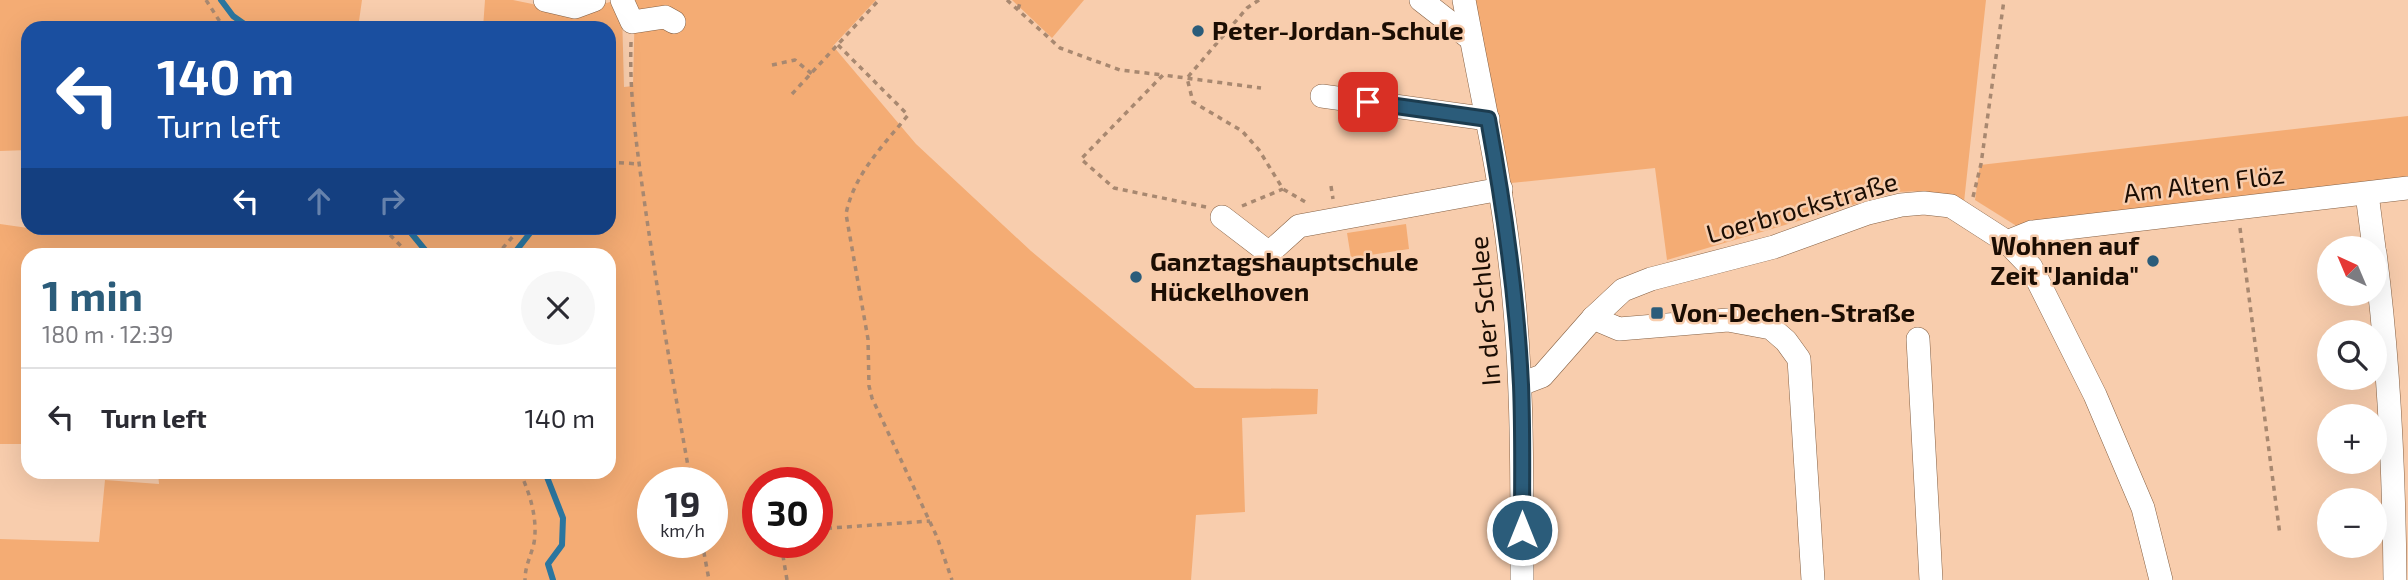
<!DOCTYPE html>
<meta charset="utf-8">
<style>
body{margin:0;font-family:"Exo 2",sans-serif;background:#f7f7f7;color:#2b2b33;height:100vh;display:flex;flex-direction:column;font-size:26px;white-space:nowrap}
*{box-sizing:border-box;margin:0}
p{font-size:23px;color:#7c7c81}
.icon{flex:none;width:38px;height:38px;fill:none;stroke:currentColor;stroke-width:2;stroke-linecap:round;stroke-linejoin:round}
.map{position:relative;flex:1;overflow:hidden}
.panel{position:absolute;left:21px;top:248px;width:595px;height:231px;display:flex;flex-direction:column;background:#fff;border-radius:21px;box-shadow:0 7px 28px #0002}
.panel>*{flex:none}
.hud{position:absolute;left:21px;top:21px;width:595px;height:214px;border-radius:21px;box-shadow:0 7px 28px #0002;background:#1a4fa0;color:#fff;overflow:hidden}
.needle{width:46px;rotate:316deg}
.fabs{position:absolute;left:2317px;top:236px;display:grid;gap:14px}
.fabs a{display:grid;place-items:center;width:70px;height:70px;border-radius:50%;background:#fff;box-shadow:0 7px 28px #0002;font-size:35px}
.speed{position:absolute;left:637px;top:467px;display:flex;gap:14px;font-size:35px;font-weight:700;text-align:center}
.speed>*{display:grid;place-content:center;width:91px;height:91px;border-radius:50%;background:#fff;box-shadow:0 7px 28px #0002;line-height:1}
.speed small{font-size:18px;font-weight:400}
.speed .limit{border:10px solid #d22;background:#fff;color:#111}
.pin{position:absolute;display:grid;place-items:center;width:60px;height:60px;color:#fff;margin:-30px;border-radius:14px;box-shadow:0 4px 10px #0006}
.me{position:absolute;width:77px;margin:-38px;rotate:0deg;stroke-linejoin:round;filter:drop-shadow(0 0 5px #0008)}
.turn{display:flex;align-items:center;gap:24px;height:147px;padding:0 21px;font-size:32px}
.turn .icon{width:91px;height:91px;stroke-width:2.5}
.turn b{display:block;font-size:49px;line-height:60px}
.lanes{display:flex;align-items:center;height:66px;padding:0 21px;background:#0003;justify-content:center;gap:35px;direction:ltr}
.lanes .off{opacity:.35}
.round{display:grid;place-items:center;flex:none;width:74px;height:74px;border-radius:37px;background:#f7f7f7}
.head{display:flex;align-items:center;justify-content:space-between;height:119px;padding:0 21px}
h1{font-size:42px;font-weight:700;line-height:52px;color:#2b5c7a}
ul{padding:0;list-style:none}
li{display:flex;align-items:center;gap:21px;height:98px;padding:0 21px;border-top:2px solid #e1e1e2}
li div{flex:1}
li b{display:block;font-size:26px}
li em{font-style:normal}
.map>svg:first-child{display:block}
.green{fill:#f4ac74;fill-rule:evenodd}
.lines{fill:none;stroke-linecap:round;stroke-linejoin:round}
.stream{stroke:#2b769f;stroke-width:6}
.minor-casing{stroke:#866144;stroke-width:24}
.path{stroke:#a88870;stroke-width:3.5;stroke-dasharray:5 5;stroke-linecap:butt}
.minor{stroke:#fff;stroke-width:23}
.route-casing{stroke:#1c3c4f;stroke-width:18}
.route{stroke:#2b5c7a;stroke-width:12}
.poi-dot{fill:#2b5c7a;stroke:#f8cdad;stroke-width:2.5}
.labels{text-anchor:middle;stroke-width:5;stroke-linejoin:round;paint-order:stroke}
.poi-label{font-size:26px;font-weight:bold;fill:#1b0d03;stroke:#f8cdad;text-anchor:start}
.street-label{font-size:26px;fill:#1b0d03;stroke:#f8cdad}
</style>
<div class="map">
<svg width="2408" height="580" viewBox="0 0 2408 580">
<rect width="100%" height="100%" fill="#f8cdad"/>
<g class="green">
<path d="M0,0H362L358,28H28V150L0,151Z"/>
<path d="M485,0H513L576,13L616,0L622,12L624,87L633,86L635,0H876L833,46L916,144L1031,251L1195,388L1318,389L1317,414L1242,418L1245,512L1196,515L1191,580H0V539L99,542L105,480L159,484L158,472H609V256H28V444H0V224L28,228H609V28H483ZM653,483H712V542H653ZM758,483H817V542H758Z"/>
<path d="M1012,0H1084L1052,38Z"/>
<path d="M1473,0H1986L1964,202L1923,191L1896,192L1667,260L1655,168L1511,183Z"/>
<path d="M2408,116V181L2023,230L1975,200L1980,165Z"/>
<path d="M1406,224L1409,249L1351,258L1347,233Z"/>
</g>
<g class="lines">
<g class="stream">
<path d="M221,0L233,16L250,28"/>
<path d="M471,26L472,28"/>
<path d="M407,228L430,256"/>
<path d="M512,256L534,228"/>
<path d="M545,472L563,518L562,545L548,564L553,580"/>
</g>
<defs>
<g id="minor">
<path d="M545,0L575,7L594,0"/>
<path d="M622,0L632,22L665,17L674,22"/>
<path d="M1421,0L1471,39"/>
<path d="M1464,0C1480,87 1500,173 1510,262C1523,368 1522,473 1522,580"/>
<path d="M1322,96L1488,119"/>
<path d="M2367,194L2374,248"/>
<path d="M1222,217L1269,253L1299,226L1501,189"/>
<path d="M2007,242L2032,232L2408,188"/>
<path d="M2375,253C2389,361 2394,471 2395,580"/>
<path d="M1593,318L1619,329L1728,320L1771,328L1786,341L1799,359L1813,580"/>
<path d="M1918,339L1931,580"/>
<path d="M1521,384L1542,376L1593,318L1623,290L1651,279L1774,247L1868,213L1901,205L1924,203L1951,206L2007,242L2031,267L2095,395L2143,508L2161,580"/>
</g>
</defs>
<use href="#minor" class="minor-casing"/>
<g class="path">
<path d="M206,0L224,28"/>
<path d="M1007,0L1060,48L1120,70L1163,75"/>
<path d="M1259,0L1247,8L1187,78L1193,102L1242,131L1259,150L1283,189L1309,204"/>
<path d="M1018,9L1021,0"/>
<path d="M631,42C629,99 638,156 646,213C659,303 675,393 691,483"/>
<path d="M838,45L908,115C883,146 854,174 846,214L868,339L869,386L872,398L937,537L952,580"/>
<path d="M772,65L795,60L812,74"/>
<path d="M792,94L879,0"/>
<path d="M609,162L639,164"/>
<path d="M1331,186L1333,199"/>
<path d="M1973,197L1981,164L2004,0"/>
<path d="M1242,206L1283,189"/>
<path d="M1206,207L1114,188L1081,159L1163,75L1261,88"/>
<path d="M383,228L411,256"/>
<path d="M2240,228L2280,535"/>
<path d="M496,256L520,228"/>
<path d="M520,472C530,494 538,519 534,543C531,556 525,566 525,580"/>
<path d="M817,529L930,521"/>
<path d="M702,542L709,580"/>
<path d="M787,580L783,556L801,542"/>
</g>
<use href="#minor" class="minor"/>
</g>
<g class="lines">
<defs>
<path id="route" d="M1368,102L1488,119C1504,207 1517,296 1521,385C1523,434 1522,482 1522,530"/>
</defs>
<use href="#route" class="route-casing"/>
<use href="#route" class="route"/>
</g>
<g class="poi-dot">
<circle cx="1198" cy="31" r="7"/>
<circle cx="2153" cy="261" r="7"/>
<circle cx="1136" cy="277" r="7"/>
<rect x="1650" y="306" width="14" height="14" rx="3.5"/>
</g>
<g class="labels">
<g class="poi-label">
<text x="1212" y="40">Peter-Jordan-Schule</text>
<text x="2139" y="255" text-anchor="end">Wohnen auf<tspan x="2139" dy="30">Zeit "Janida"</tspan></text>
<text x="1150" y="271">Ganztagshauptschule<tspan x="1150" dy="30">Hückelhoven</tspan></text>
<text x="1671" y="322">Von-Dechen-Straße</text>
</g>
<g class="street-label">
<text transform="translate(2204 184) rotate(-7)" y="9">Am Alten Flöz</text>
<text transform="translate(1802 208) rotate(-16)" y="9">Loerbrockstraße</text>
<text transform="translate(1485 311) rotate(-95)" y="9">In der Schlee</text>
</g>
</g>
</svg>
<div class="fabs">
<a><svg class="needle" viewBox="-14 -14 28 28"><path d="M0-13l5 13h-10z" fill="#e53935"/><path d="M0 13l5-13h-10z" fill="#7c7c81"/></svg></a>
<a><svg class="icon" aria-label="search" viewBox="0 0 24 24"><circle cx="10" cy="10" r="6"/><path d="M15 15l6 6"/></svg></a>
<a>+</a>
<a>−</a>
</div>
<div class="speed"><div>19<small>km/h</small></div><div class="limit">30</div></div>
<div class="pin" style="left:1368px;top:102px;background:#d93025"><svg class="icon" aria-label="arrive" viewBox="0 0 24 24"><path d="M6 21V4h12l-3 4 3 4H6"/></svg></div>
<svg class="me" style="left:1522px;top:530px" viewBox="-20 -20 40 40"><circle r="17" fill="#2b5c7a" stroke="#fff" stroke-width="3"/><path d="M0-11L8 9 0 5-8 9z" fill="#fff"/></svg>
<div class="hud">
<div class="turn"><svg class="icon" aria-label="left" viewBox="0 0 24 24"><path d="M17 20v-9H6M10 6l-5 5 5 5"/></svg><div><b>140 m</b>Turn left</div></div>
<div class="lanes"><svg class="icon" aria-label="left" viewBox="0 0 24 24"><path d="M17 20v-9H6M10 6l-5 5 5 5"/></svg><svg class="icon off" aria-label="ahead" viewBox="0 0 24 24"><path d="M12 20V5M6 11l6-6 6 6"/></svg><svg class="icon off" aria-label="right" viewBox="0 0 24 24"><path d="M7 20v-9h11M14 6l5 5-5 5"/></svg></div>
</div>
<section class="panel">
<div class="head"><div><h1>1 min</h1><p>180 m · 12:39</p></div><a class="round"><svg class="icon" aria-label="close" viewBox="0 0 24 24"><path d="M6 6l12 12M18 6L6 18"/></svg></a></div>
<ul>
<li><svg class="icon" aria-label="left" viewBox="0 0 24 24"><path d="M17 20v-9H6M10 6l-5 5 5 5"/></svg><div><b>Turn left</b></div><em>140 m</em></li>
</ul>
</section>
</div>
